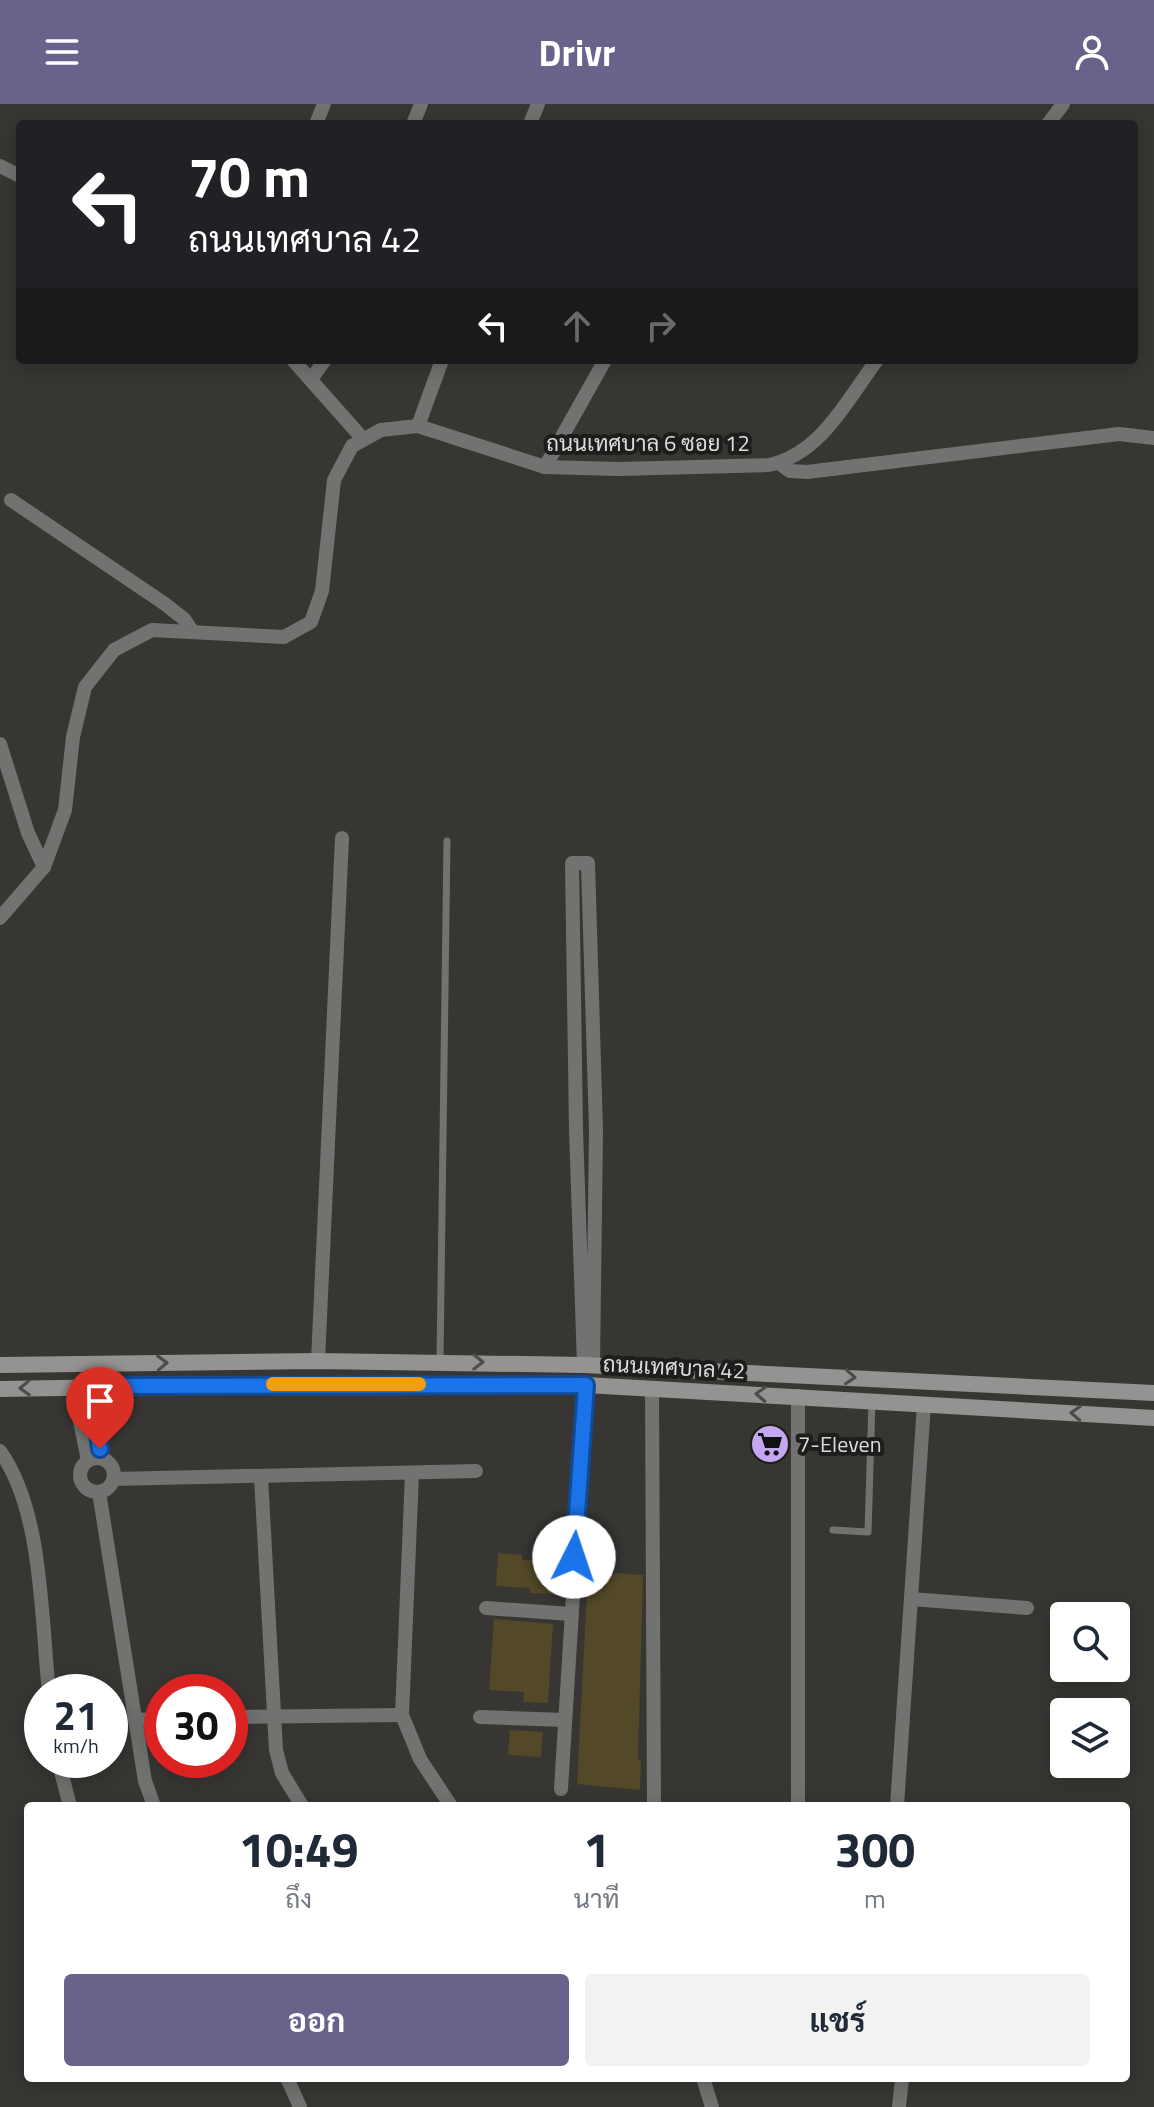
<!DOCTYPE html>
<html lang="th">
<meta charset="utf-8">
<style>
body{margin:0;font-family:"Titillium Web",Sarabun,sans-serif;background:#f2f2f3;color:#1f2937;height:100vh;display:flex;flex-direction:column;font-size:30px;white-space:nowrap}
*{box-sizing:border-box;margin:0}
p{font-size:26px;color:#747a83}
.icon{flex:none;width:44px;height:44px;fill:none;stroke:currentColor;stroke-width:2;stroke-linecap:round;stroke-linejoin:round}
.map{position:relative;flex:1;overflow:hidden}
.panel{position:absolute;left:24px;top:1698px;width:1106px;height:280px;display:flex;flex-direction:column;background:#fff;border-radius:8px;box-shadow:0 4px 20px #0003}
.panel>*{flex:none}
.top-card{position:absolute;left:16px;top:16px;width:1122px;height:244px;border-radius:8px;box-shadow:0 4px 20px #0003;background:#202124;color:#fff;overflow:hidden}
.tools{position:absolute;left:1050px;top:1498px;display:grid;gap:16px}
.tools a{display:grid;place-items:center;width:80px;height:80px;border-radius:8px;background:#fff;box-shadow:0 4px 20px #0003;font-size:40px}
.speed{position:absolute;left:24px;top:1570px;display:flex;gap:16px;font-size:40px;font-weight:700;text-align:center}
.speed>*{display:grid;place-content:center;width:104px;height:104px;border-radius:50%;background:#fff;box-shadow:0 4px 20px #0003;line-height:1}
.speed small{font-size:20px;font-weight:400}
.speed .limit{border:12px solid #d22;background:#fff;color:#111}
.pin{position:absolute;display:grid;place-items:center;width:68px;height:68px;color:#fff;margin:-82px -34px;border-radius:50% 50% 50% 0;rotate:-45deg;box-shadow:0 0 8px #0007}
.pin .icon{rotate:45deg}
.me{position:absolute;width:88px;margin:-44px;rotate:4deg;stroke-linejoin:round;filter:drop-shadow(0 0 6px #0008)}
.turn{display:flex;align-items:center;gap:28px;height:168px;padding:0 40px;font-size:36px}
.turn .icon{width:104px;height:104px;stroke-width:2.5}
.turn b{display:block;font-size:56px;line-height:68px}
.lanes{display:flex;align-items:center;height:76px;padding:0 40px;background:#0003;justify-content:center;gap:40px;direction:ltr}
.lanes .off{opacity:.35}
.eta{display:flex;justify-content:space-evenly;align-items:center;height:136px;text-align:center}
.eta b{font-size:48px;font-weight:700;line-height:56px}
.action{display:flex;gap:16px;margin-top:auto;padding:16px 40px}
.action a{flex:1;height:92px;border-radius:8px;background:#69628b;color:#fff;font-size:32px;font-weight:700;line-height:92px;text-align:center}
.action a+a{background:#f2f2f3;color:#1f2937}
header{display:flex;justify-content:space-between;align-items:center;height:104px;padding:0 40px;background:#69628b;color:#fff;font-size:36px;font-weight:700}
.map>svg:first-child{display:block}
.building{fill:#534827}
.lines{fill:none;stroke-linecap:round;stroke-linejoin:round}
.lane{stroke:#727270;stroke-width:7}
.street{stroke:#727270;stroke-width:14}
.secondary{stroke:#949391;stroke-width:16}
.oneway{stroke:#4d4c4b}
.route-casing{stroke:#114b97;stroke-width:20}
.route{stroke:#1a73e8;stroke-width:14}
.slow{stroke:#f59e0b;stroke-width:14}
.labels{text-anchor:middle;stroke-width:8;stroke-linejoin:round;paint-order:stroke}
.street-label{font-size:22px;fill:#dcdcda;stroke:#1e1d1c}
.poi-label{font-size:22px;fill:#dcdcda;stroke:#1e1d1c;text-anchor:start}
</style>
<header><svg class="icon" aria-label="menu" viewBox="0 0 24 24"><path d="M4 6h16M4 12h16M4 18h16"/></svg>Drivr<svg class="icon" aria-label="person" viewBox="0 0 24 24"><circle cx="12" cy="8" r="4"/><path d="M4 21q1-7 8-7t8 7"/></svg></header>
<div class="map">
<svg width="1154" height="2003" viewBox="0 0 1154 2003">
<rect width="100%" height="100%" fill="#373633"/>
<g class="building">
<path d="M498,1449L522,1451V1456L556,1457L554,1490L530,1489V1484L496,1482Z"/>
<path d="M588,1467L643,1471L638,1655L641,1656L640,1686L577,1680Z"/>
<path d="M494,1515L553,1520L548,1599L523,1598L524,1588L489,1586Z"/>
<path d="M510,1626L543,1628L541,1653L508,1651Z"/>
</g>
<g class="lines">
<g class="lane">
<path d="M440,1257L447,737"/>
<path d="M833,1426L868,1428L872,1297"/>
</g>
<g class="street">
<path d="M316,20L324,0"/>
<path d="M413,20L421,0"/>
<path d="M530,20L538,0"/>
<path d="M1048,20L1063,0"/>
<path d="M0,62L20,72"/>
<path d="M293,256L363,335"/>
<path d="M312,274L325,256"/>
<path d="M418,322L442,256"/>
<path d="M779,359L790,367L807,368L1119,330L1154,334"/>
<path d="M545,363L605,256"/>
<path d="M11,396L165,500L184,515L192,527"/>
<path d="M0,640L28,729L44,763"/>
<path d="M0,814L44,763L65,706L73,633L85,583L114,546L152,526L284,533L311,518L322,487L334,376L352,342L381,326L418,322L545,363L618,365L769,361C821,350 847,296 877,256"/>
<path d="M318,1257L342,734"/>
<path d="M584,1261L576,1025L572,759H588L596,1026L593,1261"/>
<path d="M92,1282L101,1353"/>
<path d="M73,1283L88,1356"/>
<path d="M652,1284L654,1702"/>
<path d="M798,1292V1702"/>
<path d="M0,1347C43,1407 41,1515 49,1588"/>
<circle cx="97" cy="1371" r="17"/>
<path d="M412,1369L402,1611L420,1655L451,1702"/>
<path d="M261,1373L276,1646L282,1669L302,1702"/>
<path d="M113,1375L476,1367"/>
<path d="M99,1388L145,1677L154,1702"/>
<path d="M911,1495L1027,1504"/>
<path d="M486,1504L571,1510"/>
<path d="M230,1613L402,1611"/>
<path d="M480,1613L565,1616"/>
<path d="M135,1616L162,1615"/>
<path d="M58,1656L70,1702"/>
<path d="M561,1685L586,1281"/>
<path d="M897,1702L924,1300"/>
<path d="M287,1974L300,2003"/>
<path d="M703,1974L712,2003"/>
<path d="M899,2003L902,1974"/>
</g>
<g class="secondary">
<path d="M0,1261L318,1257L584,1261L1154,1289"/>
<path d="M0,1285L298,1280L586,1281L1154,1314"/>
</g>
</g>
<defs><path id="oneway-chevron" d="M-2-3.5L2.5 0L-2 3.5" fill="none" stroke-width="1.6" stroke-linecap="round" stroke-linejoin="round" transform="scale(2)"/></defs>
<g class="oneway">
<use href="#oneway-chevron" transform="translate(478 1258) rotate(1)"/>
<use href="#oneway-chevron" transform="translate(162 1259) rotate(-2)"/>
<use href="#oneway-chevron" transform="translate(850 1273) rotate(4)"/>
<use href="#oneway-chevron" transform="translate(25 1284) rotate(178)"/>
<use href="#oneway-chevron" transform="translate(761 1290) rotate(-177)"/>
<use href="#oneway-chevron" transform="translate(1076 1309) rotate(-177)"/>
</g>
<g class="lines">
<defs>
<path id="route" d="M100,1345L92,1282L586,1281L574,1453"/>
</defs>
<use href="#route" class="route-casing"/>
<use href="#route" class="route"/>
<path class="slow" d="M273,1280H419"/>
</g>
<defs>
<symbol id="supermarket-disc" viewBox="-11 -11 22 22"><circle r="9.5" fill="#c4a7f1" stroke="#1e1d1c"/><path d="M-6-5.5h2.5l.6 2H6L4.5 2H-2.5L-4.4-4H-6ZM-1.5 3.2a1.3 1.3 0 1 0 .1 0ZM3 3.2a1.3 1.3 0 1 0 .1 0Z" fill="#111"/></symbol>
</defs>
<g fill-rule="evenodd">
<use href="#supermarket-disc" x="748" y="1318" width="44" height="44"/>
</g>
<g class="labels">
<g class="street-label">
<text x="648" y="347">ถนนเทศบาล 6 ซอย 12</text>
<text transform="translate(674 1263) rotate(3)" y="8">ถนนเทศบาล 42</text>
</g>
<g class="poi-label">
<text x="798" y="1348">7-Eleven</text>
</g>
</g>
</svg>
<div class="tools">
<a><svg class="icon" aria-label="search" viewBox="0 0 24 24"><circle cx="10" cy="10" r="6"/><path d="M15 15l6 6"/></svg></a>
<a><svg class="icon" aria-label="layers" viewBox="0 0 24 24"><path d="M12 4l9 5-9 5-9-5zM3 14l9 5 9-5"/></svg></a>
</div>
<div class="speed"><div>21<small>km/h</small></div><div class="limit">30</div></div>
<div class="pin" style="left:100px;top:1345px;background:#d93025"><svg class="icon" aria-label="arrive" viewBox="0 0 24 24"><path d="M6 21V4h12l-3 4 3 4H6"/></svg></div>
<svg class="me" style="left:574px;top:1453px" viewBox="-20 -20 40 40"><circle r="19" fill="#fff"/><path d="M0-13L10 11 0 6-10 11z" fill="#1a73e8"/></svg>
<div class="top-card">
<div class="turn"><svg class="icon" aria-label="left" viewBox="0 0 24 24"><path d="M17 20v-9H6M10 6l-5 5 5 5"/></svg><div><b>70 m</b>ถนนเทศบาล 42</div></div>
<div class="lanes"><svg class="icon" aria-label="left" viewBox="0 0 24 24"><path d="M17 20v-9H6M10 6l-5 5 5 5"/></svg><svg class="icon off" aria-label="ahead" viewBox="0 0 24 24"><path d="M12 20V5M6 11l6-6 6 6"/></svg><svg class="icon off" aria-label="right" viewBox="0 0 24 24"><path d="M7 20v-9h11M14 6l5 5-5 5"/></svg></div>
</div>
<section class="panel">
<div class="eta">
<div><b>10:49</b><p>ถึง</p></div>
<div><b>1</b><p>นาที</p></div>
<div><b>300</b><p>m</p></div>
</div>
<div class="action"><a>ออก</a><a>แชร์</a></div>
</section>
</div>
